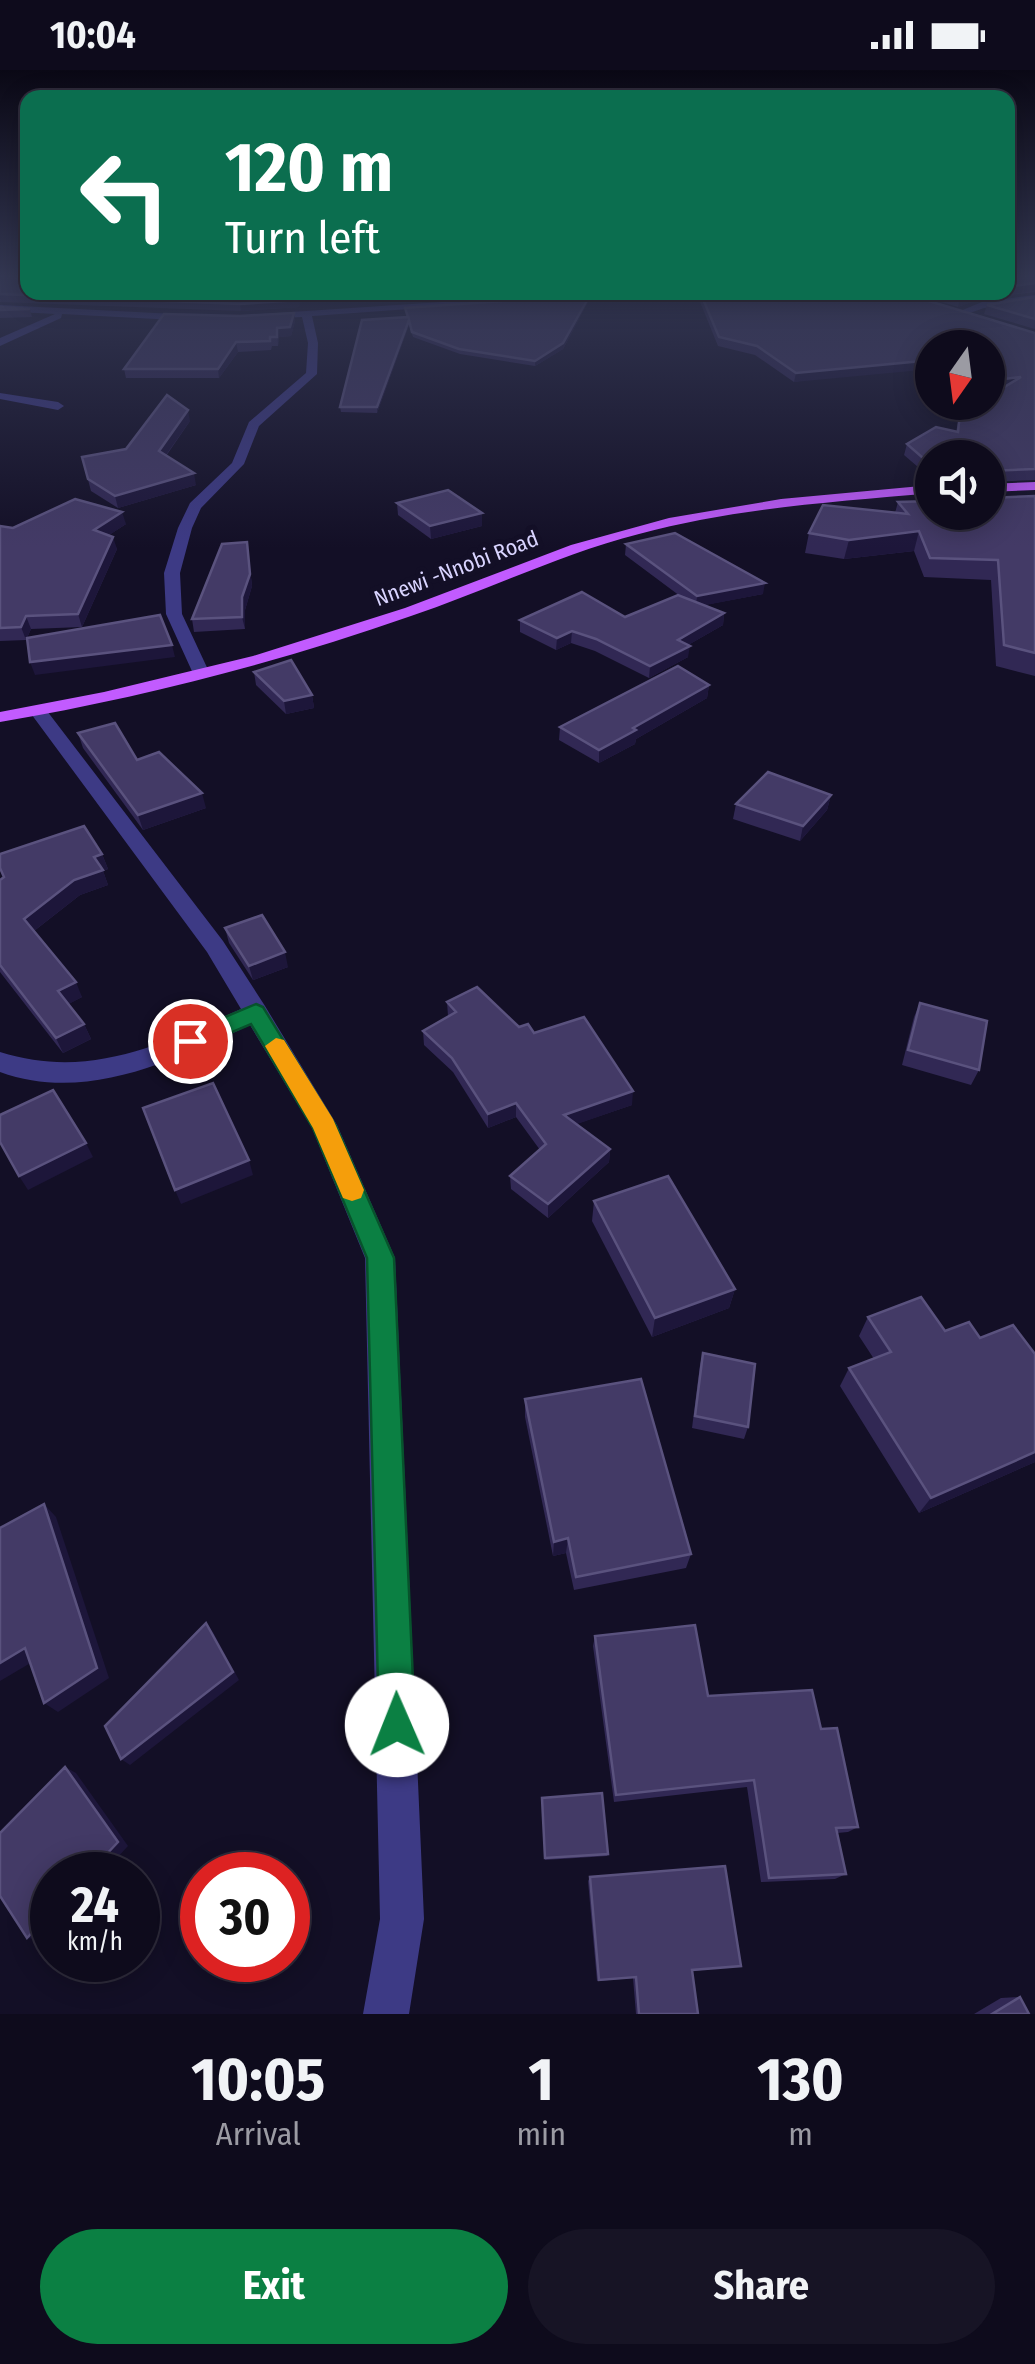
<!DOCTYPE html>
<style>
body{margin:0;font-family:"Fira Sans Condensed",sans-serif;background:#171425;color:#f1f3f6;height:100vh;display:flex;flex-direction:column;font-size:38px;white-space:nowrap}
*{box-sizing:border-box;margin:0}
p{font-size:32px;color:#9b9ba3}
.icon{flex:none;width:55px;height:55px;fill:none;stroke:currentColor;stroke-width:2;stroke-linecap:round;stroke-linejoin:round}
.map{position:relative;height:1944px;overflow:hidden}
.drawer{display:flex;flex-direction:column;background:#0e0b1c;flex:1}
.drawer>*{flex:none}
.hud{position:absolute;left:20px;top:20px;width:995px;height:210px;border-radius:20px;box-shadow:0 5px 25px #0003,0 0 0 2px #2e2b3b;background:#0b6e4f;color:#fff;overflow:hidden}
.needle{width:65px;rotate:194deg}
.tools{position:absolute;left:915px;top:260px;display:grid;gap:20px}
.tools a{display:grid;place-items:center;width:90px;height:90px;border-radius:50%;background:#0e0b1c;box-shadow:0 5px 25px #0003,0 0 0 2px #2e2b3b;font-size:50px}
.speed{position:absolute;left:30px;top:1782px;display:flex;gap:20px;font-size:50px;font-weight:700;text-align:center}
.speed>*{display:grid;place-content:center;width:130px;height:130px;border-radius:50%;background:#0e0b1c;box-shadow:0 5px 25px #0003,0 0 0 2px #2e2b3b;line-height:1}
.speed small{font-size:25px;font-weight:400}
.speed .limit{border:15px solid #d22;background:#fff;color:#111}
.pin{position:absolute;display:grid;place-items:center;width:85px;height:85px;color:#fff;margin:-42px;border:5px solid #fff;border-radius:50%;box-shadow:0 2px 10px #0007}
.me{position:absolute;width:110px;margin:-55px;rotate:359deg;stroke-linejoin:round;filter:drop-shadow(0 0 8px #0008)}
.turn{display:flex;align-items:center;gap:35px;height:210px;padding:0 40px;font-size:45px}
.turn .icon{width:130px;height:130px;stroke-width:2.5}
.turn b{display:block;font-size:70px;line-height:85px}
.eta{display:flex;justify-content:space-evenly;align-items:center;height:170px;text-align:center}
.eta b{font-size:60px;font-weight:700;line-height:70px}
.action{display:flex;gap:20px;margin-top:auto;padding:20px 40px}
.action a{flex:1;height:115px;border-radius:60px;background:#0b8043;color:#fff;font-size:40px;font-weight:700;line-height:115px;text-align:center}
.action a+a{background:#171425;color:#f1f3f6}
.status{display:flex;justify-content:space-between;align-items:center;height:70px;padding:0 50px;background:#0e0b1c;direction:ltr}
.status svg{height:28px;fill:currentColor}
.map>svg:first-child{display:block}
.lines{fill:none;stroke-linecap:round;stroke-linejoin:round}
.minor{fill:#3d3a85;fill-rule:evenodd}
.major{fill:#c25bff;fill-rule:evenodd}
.wall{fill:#312854}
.shaded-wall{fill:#1d163a}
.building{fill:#433a66;stroke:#5a527e;stroke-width:2.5}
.route{fill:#0b8043;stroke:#07532c;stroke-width:2.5}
.slow{fill:#f59e0b}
.labels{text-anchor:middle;stroke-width:10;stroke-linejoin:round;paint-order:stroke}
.far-street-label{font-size:22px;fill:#d9d4ff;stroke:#130f26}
</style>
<div class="status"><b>10:04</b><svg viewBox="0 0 49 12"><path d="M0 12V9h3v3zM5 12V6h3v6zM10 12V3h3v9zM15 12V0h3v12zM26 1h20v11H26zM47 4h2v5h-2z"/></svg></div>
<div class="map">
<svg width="1035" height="1944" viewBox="0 0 1035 1944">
<rect width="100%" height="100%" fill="#130f26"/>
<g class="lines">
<g class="minor">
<path d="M591,222H647L312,246L318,273L317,304L259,356L244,394L201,438L192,458L180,503L182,544L211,606L196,610L166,544L164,503L178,458L190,433L232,393L249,352L306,303L308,273L302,247L264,249L261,244Z"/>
<path d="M1035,225V231L984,238L958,247L953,244L982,232Z"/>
<path d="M0,235L194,245L199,248L194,251L62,244L61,248L0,276V268L55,244L0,241Z"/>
<path d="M0,323L58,332L64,336L58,340L0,329Z"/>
<path d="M38,636L44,637L223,871L265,936L337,1055L395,1188L424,1849L409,1944H363L380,1849L365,1188L312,1058L250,955C172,991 86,1033 0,1002V982C89,1010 160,975 241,939L207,882L29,641Z"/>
</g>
<g class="major">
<path d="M1035,412V420L988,422V414Z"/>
<path d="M932,415V423C834,432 735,438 639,464C561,484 488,520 411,546C277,593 140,628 0,652V642L104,622L253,586L405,538L571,475L669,448L781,429Z"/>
</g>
</g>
<g class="wall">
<path d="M0,206L299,237L241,241L0,232Z"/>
<path d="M1035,206V222L982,228L958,237L910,222H1008Z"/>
<path d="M696,222H899L1035,263V410L988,412V388H932V409L904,385L907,374L956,362L960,343L1001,319L988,320V278L794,312L755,285L718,276Z"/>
<path d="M590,225L589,230L563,279L535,296L460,284L413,267L409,255L377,343L341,342L340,337L407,247L405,238Z"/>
<path d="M1035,227V259L984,244L987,235Z"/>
<path d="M0,237L30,239L32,247L0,248Z"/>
<path d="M294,243L295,251L291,266L279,267L278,276H272L271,280L238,282L219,308H126L124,299L240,246Z"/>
<path d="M190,351L166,386L196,415L118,438L91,421L82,387L126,379Z"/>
<path d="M1035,426V606L996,596L991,510L924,507L914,481L844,489L805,483L809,463L895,443L898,432Z"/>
<path d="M397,433L482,443V456L431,469L398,445Z"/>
<path d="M126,454L109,465L117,479L82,557L31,559L26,570L0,571V456L13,458Z"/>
<path d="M247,472L252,516L245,540V559L194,562L192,549Z"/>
<path d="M626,474L763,524L704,535L724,543L723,555L688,575V587L649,608L595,581L571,573L556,580L520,562V550L625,547L680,526L625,485Z"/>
<path d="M254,602L312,625L314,638L286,644L256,615Z"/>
<path d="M709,615L707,628L636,669L635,674L599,693L559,670L560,657Z"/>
<path d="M78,663L137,690L206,738L143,760L83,678Z"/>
<path d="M831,725L827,740L800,771L733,749L736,734Z"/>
<path d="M0,784H102L108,799L103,801L108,815L80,825L34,861L82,927L68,934L84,954L91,969L63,983L0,902V810L4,807L0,800Z"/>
<path d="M225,858L288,897L253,910L229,873Z"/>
<path d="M447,932L534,963L632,1035L576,1054L610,1079L609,1092L548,1148L511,1119L510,1106L540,1080L516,1047L488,1058L453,1002L424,975L423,961L448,946Z"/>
<path d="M920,933L979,1000L971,1015L902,995L914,947Z"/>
<path d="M594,1131L735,1219L729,1238L652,1267L592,1151Z"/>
<path d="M868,1247L980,1268L1035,1392L919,1443L840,1316L849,1298L874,1289L859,1266Z"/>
<path d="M703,1283L748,1357L744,1369L692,1358L700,1295Z"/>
<path d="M525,1329L691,1484L686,1498L574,1520L566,1483L553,1486L525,1347Z"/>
<path d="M595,1566L708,1626L821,1659L858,1757L848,1762L837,1763L846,1804L835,1809L761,1812L747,1717L614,1732L593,1576Z"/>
<path d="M542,1728L608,1784L607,1786L545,1790Z"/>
<path d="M590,1807L741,1896L692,1901L698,1944H636L633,1908L597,1911L588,1811Z"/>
<path d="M1020,1927L1029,1944H974L1001,1928Z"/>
</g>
<g class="shaded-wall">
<path d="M1035,213L1034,221L982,228L958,237L960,228L976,222H1008V217Z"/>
<path d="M303,222L299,237L241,241L240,234Z"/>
<path d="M417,222H529L402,231V223Z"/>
<path d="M590,225L589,230L563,279L535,296V291Z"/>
<path d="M294,243L295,251L291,266L279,267L278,276L277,258Z"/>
<path d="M409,250V255L377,343V337Z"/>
<path d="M236,272L238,282L219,308L218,299Z"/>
<path d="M932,290V299L794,312L796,303Z"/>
<path d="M1021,307L1018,317L988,320V311Z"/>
<path d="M188,340L190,351L161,392L159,381Z"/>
<path d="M194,403L196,415L118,438L115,426Z"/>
<path d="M122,442L126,454L97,473L94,460Z"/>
<path d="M482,443V456L431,469L430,456Z"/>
<path d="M919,461L914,481L844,489L849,470Z"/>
<path d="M113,467L117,479L82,557L78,544Z"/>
<path d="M247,472L252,516L245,540V559L242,547V527Z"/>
<path d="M765,513L763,524L696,537L697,526Z"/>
<path d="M724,543L723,555L676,582L678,570Z"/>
<path d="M26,546L31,559L26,570L21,557Z"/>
<path d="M572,561L571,573L556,580L557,568Z"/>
<path d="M172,575L175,587L35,605L30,592Z"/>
<path d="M690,576L688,587L649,608L650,596Z"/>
<path d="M709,615L707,628L636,669L635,674L599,693V680L633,658Z"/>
<path d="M312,625L314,638L286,644L284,631Z"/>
<path d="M202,723L206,738L143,760L138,745Z"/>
<path d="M831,725L827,740L800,771L803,756Z"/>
<path d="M102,784L108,799L103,801L108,815L80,825L30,864L24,849L94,787Z"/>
<path d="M285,882L288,897L253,910L249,896Z"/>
<path d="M76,912L82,927L65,936L58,921Z"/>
<path d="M84,954L91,969L63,983L56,968Z"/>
<path d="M633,1021L632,1035L563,1059L564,1045Z"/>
<path d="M516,1033V1047L488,1058V1044Z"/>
<path d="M86,1073L93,1087L28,1120L19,1106Z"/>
<path d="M610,1079L609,1092L548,1148V1134Z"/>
<path d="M249,1090L253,1105L181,1134L175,1120Z"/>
<path d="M735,1219L729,1238L652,1267L655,1248Z"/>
<path d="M1035,1382V1392L919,1443L931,1428Z"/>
<path d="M44,1434L56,1447L109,1608L58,1642L44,1633Z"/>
<path d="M568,1468L566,1483L553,1486L554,1472Z"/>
<path d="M206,1553L213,1562L239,1610L130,1695L121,1689Z"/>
<path d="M25,1578L39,1588L0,1611V1593Z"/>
<path d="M65,1697L76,1703L128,1776L101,1805H87Z"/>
<path d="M52,1841V1857L40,1870L27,1868Z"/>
</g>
<g class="building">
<path d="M0,206H28V222H300L298,230L240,234L0,224Z"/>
<path d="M1008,206H1035V213L1008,217Z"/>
<path d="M700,222H899L1035,263V399L988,401V388H932V396L907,374L936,357L958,362L960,343L978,332H988V327L1021,307L988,311V278H932V290L796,303L757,276L719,267Z"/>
<path d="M941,222H976L960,228Z"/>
<path d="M590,225L563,273L535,291L459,279L412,262L409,250L377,337H340L362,250L408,247L405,238Z"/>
<path d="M1035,227V249L987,235Z"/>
<path d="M0,237L30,239L0,240Z"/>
<path d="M294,243L290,257L277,258V267H270V271L236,272L218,299H124L164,244L240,246Z"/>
<path d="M167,325L188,340L159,381L194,403L115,426L88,409L82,387L126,379Z"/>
<path d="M448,420L482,443L430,456L397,433Z"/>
<path d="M1035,426V583L1004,575L998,490L930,488L919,461L849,470L809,463L823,435L908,444L898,432L932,431V442H988V428Z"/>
<path d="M75,429L122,442L94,460L113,467L78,544L26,546L21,557L0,558V456L13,458Z"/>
<path d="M675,463L765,513L697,526L626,474Z"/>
<path d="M247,472L250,504L242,527V547L192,549L222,474Z"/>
<path d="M582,522L625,547L678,525L724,543L678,570L690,576L650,596L596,569L572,561L557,568L520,550Z"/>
<path d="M160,545L172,575L30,592L27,568Z"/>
<path d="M291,590L312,625L284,631L254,602Z"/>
<path d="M678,596L709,615L633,658L636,660L599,680L560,657Z"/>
<path d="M115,653L137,690L159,682L202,723L138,745L78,663Z"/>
<path d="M768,702L831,725L803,756L736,734Z"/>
<path d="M84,756L102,784L94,787L103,800L74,810L24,849L76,912L58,921L84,954L56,968L0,895V810L4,807L0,798V784Z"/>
<path d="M262,845L285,882L249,896L225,858Z"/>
<path d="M477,917L519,957L528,954L534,963L584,947L633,1021L564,1045L610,1079L548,1134L510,1106L546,1074L516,1033L488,1044L452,988L423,961L456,942L447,932Z"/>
<path d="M920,933L987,951L979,1000L908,980Z"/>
<path d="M213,1013L249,1090L175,1120L143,1038Z"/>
<path d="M53,1020L86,1073L19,1106L0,1072V1045Z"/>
<path d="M668,1106L735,1219L655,1248L594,1131Z"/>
<path d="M921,1227L945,1261L969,1252L980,1268L1013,1255L1035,1284V1382L931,1428L849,1298L891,1282L868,1247Z"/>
<path d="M703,1283L755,1294L748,1357L695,1346Z"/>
<path d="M641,1309L691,1484L576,1507L568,1468L554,1472L525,1329Z"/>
<path d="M44,1434L97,1598L44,1633L25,1578L0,1593V1458Z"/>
<path d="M206,1553L233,1602L121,1689L105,1656Z"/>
<path d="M695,1555L708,1626L812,1620L821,1659L837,1658L858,1757L836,1758L846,1804L769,1808L754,1710L616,1725L595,1566Z"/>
<path d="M65,1697L118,1772L87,1805H52V1841L27,1868L0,1826V1763Z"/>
<path d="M602,1723L608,1784L545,1788L542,1728Z"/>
<path d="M725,1796L741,1896L692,1900L698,1944H639L636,1907L599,1910L590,1807Z"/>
<path d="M1020,1927L1029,1944H992Z"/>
</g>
<linearGradient id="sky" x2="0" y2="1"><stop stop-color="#0a0815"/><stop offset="0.43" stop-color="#333752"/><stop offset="1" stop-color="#333752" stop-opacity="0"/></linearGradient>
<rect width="1035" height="478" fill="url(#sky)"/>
<path class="route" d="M256,934L263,937L336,1056L394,1188L415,1655L410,1668L397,1673L385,1668L379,1655L367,1188L313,1058L251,954L190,980L179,971L182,965Z"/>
<path class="slow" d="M276,968L284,970L333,1049L364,1120L361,1128L352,1131L343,1128L313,1058L265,976Z"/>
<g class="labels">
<g class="far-street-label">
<text transform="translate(456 498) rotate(-21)" y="8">Nnewi -Nnobi Road</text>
</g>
</g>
</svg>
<div class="tools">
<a><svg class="needle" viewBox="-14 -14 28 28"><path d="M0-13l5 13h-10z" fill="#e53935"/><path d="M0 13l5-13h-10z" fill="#9b9ba3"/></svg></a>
<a><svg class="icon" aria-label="sound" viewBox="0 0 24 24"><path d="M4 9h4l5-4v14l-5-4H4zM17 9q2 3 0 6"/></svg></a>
</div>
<div class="speed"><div>24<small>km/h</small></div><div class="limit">30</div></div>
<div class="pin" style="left:190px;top:971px;background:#d93025"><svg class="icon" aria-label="arrive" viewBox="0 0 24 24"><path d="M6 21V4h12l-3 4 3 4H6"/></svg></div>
<svg class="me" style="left:397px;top:1655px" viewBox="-20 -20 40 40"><circle r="19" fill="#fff"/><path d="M0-13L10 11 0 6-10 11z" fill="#0b8043"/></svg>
<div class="hud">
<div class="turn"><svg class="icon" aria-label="left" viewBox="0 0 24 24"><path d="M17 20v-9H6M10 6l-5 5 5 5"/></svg><div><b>120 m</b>Turn left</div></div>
</div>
</div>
<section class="drawer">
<div class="eta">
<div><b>10:05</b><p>Arrival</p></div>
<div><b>1</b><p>min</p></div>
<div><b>130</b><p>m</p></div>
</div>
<div class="action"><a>Exit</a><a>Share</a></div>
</section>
